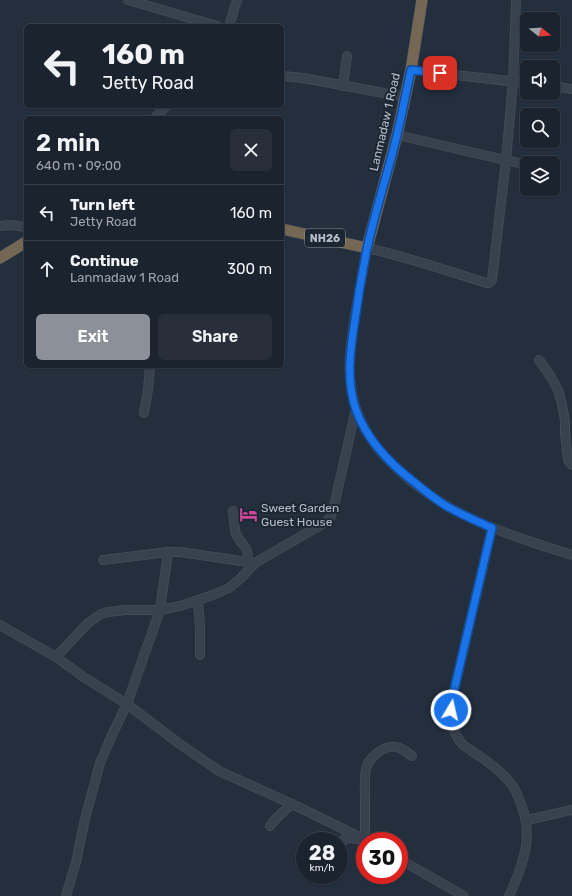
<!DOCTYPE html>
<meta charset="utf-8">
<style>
body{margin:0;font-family:Rubik,sans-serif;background:#282f3a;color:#f1f3f6;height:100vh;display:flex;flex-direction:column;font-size:15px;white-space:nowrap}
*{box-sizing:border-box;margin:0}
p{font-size:13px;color:#a0a4aa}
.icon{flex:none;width:22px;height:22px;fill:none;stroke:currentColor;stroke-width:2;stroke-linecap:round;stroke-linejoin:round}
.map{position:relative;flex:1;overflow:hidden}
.sheet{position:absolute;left:24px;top:116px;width:260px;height:252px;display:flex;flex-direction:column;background:#1b232e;border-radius:6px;box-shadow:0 1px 3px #0004,0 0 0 1px #39404a}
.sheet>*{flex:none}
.banner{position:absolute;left:24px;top:24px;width:260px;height:84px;border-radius:6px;box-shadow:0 1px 3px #0004,0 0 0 1px #39404a;background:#1b232e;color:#f1f3f6;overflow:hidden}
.needle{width:26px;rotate:107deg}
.tools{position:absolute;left:520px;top:12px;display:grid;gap:8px}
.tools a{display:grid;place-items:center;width:40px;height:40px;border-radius:6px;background:#1b232e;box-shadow:0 1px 3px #0004,0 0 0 1px #39404a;font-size:20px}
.speed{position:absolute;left:296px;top:832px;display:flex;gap:8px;font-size:20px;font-weight:700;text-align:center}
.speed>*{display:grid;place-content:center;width:52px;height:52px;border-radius:50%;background:#1b232e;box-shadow:0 1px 3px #0004,0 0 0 1px #39404a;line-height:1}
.speed small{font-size:10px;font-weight:400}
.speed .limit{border:6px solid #d22;background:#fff;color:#111}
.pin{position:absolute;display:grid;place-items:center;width:34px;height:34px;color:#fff;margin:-17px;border-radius:8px;box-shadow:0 2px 6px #0006}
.me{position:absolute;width:44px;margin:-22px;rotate:9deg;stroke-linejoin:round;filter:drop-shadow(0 0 3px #0008)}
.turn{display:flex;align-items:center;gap:14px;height:84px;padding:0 12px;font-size:18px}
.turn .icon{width:52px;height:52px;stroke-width:2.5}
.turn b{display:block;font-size:28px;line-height:34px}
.round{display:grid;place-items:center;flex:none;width:42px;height:42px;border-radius:6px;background:#282f3a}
.headline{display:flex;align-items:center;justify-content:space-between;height:68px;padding:0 12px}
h1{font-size:24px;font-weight:600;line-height:30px}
.cta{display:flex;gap:8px;margin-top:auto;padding:8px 12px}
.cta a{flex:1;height:46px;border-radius:6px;background:#8c9099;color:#fff;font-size:16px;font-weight:600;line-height:46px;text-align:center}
.cta a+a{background:#282f3a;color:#f1f3f6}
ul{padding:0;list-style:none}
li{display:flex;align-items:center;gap:12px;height:56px;padding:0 12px;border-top:1px solid #39404a}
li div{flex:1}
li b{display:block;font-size:15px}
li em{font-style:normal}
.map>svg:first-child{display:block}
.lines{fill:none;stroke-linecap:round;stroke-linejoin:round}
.minor-casing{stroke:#414a57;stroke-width:10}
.highway-casing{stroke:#434c59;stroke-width:12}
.minor{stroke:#38414e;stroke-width:8}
.highway{stroke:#746855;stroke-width:11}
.route-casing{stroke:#114b97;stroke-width:10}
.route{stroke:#1a73e8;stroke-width:7}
.labels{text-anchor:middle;stroke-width:4;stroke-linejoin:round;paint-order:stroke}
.shield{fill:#1d2633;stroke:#878f9c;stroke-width:1}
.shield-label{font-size:11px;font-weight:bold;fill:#b4bcc9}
.street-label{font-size:12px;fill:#b4bcc9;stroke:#1d2633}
.poi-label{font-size:12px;fill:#b4bcc9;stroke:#1d2633;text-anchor:start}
</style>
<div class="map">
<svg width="572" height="896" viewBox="0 0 572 896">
<rect width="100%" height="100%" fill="#242f3e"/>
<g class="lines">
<defs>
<g id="minor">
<path d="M128,0L217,26"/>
<path d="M516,0L513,81L506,160L492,280L489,283H486C446,270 407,257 367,248C362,275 357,302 353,329C351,345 348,361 350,377C351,395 356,413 365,429C384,465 433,501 470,518C502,533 537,544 572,555"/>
<path d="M229,26L237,0"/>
<path d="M411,70L527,83"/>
<path d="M282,76L303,78L405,97"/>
<path d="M343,86L347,56"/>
<path d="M553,86L572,89"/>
<path d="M155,118L166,106"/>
<path d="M397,135L527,165"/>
<path d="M0,226L11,225L26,227"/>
<path d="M539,360L551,377L558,390L562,404L565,421V434L568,460L572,465"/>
<path d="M144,413L148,390L150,366"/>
<path d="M233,511C234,519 234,527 236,534C242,547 249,545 248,562"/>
<path d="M492,528L452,699C450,718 450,730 463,745C479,756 496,766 509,781C513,786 517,792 519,799C535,834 524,863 509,896"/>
<path d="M103,560L168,552H180L255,563"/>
<path d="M198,601L200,627V655"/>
<path d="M0,625L56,657L85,678L127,704L177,742L219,771L292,804L368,841"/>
<path d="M56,657L88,623L101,614L108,612L125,610H160L180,606L213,595L229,588L241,578L255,563L326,522L330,518L333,510L356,409"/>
<path d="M527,820L572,810"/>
<path d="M270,826C276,817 284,811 292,804"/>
<path d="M339,851L340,846L344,839L351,838L365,840C365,825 365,811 365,796C365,787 364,778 366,769C369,757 384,745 396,747C402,748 407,752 412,756"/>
<path d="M399,859L464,896"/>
<path d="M66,896L76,862L85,819L100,763L112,735L127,704L160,610L168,552"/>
</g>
<g id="highway">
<path d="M282,229L367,248L397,135L411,70L422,0"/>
<path d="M0,258L26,242"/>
</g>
</defs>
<use href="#minor" class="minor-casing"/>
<use href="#highway" class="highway-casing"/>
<use href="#minor" class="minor"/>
<use href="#highway" class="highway"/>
</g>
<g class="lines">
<defs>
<path id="route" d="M440,73L411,70C406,92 402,114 397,135C388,173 375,211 367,249C362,273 358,297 355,320C350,350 346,381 356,410C367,440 389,463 414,482C425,491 436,500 448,507C462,515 477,521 492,528L452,699L451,710"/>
</defs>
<use href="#route" class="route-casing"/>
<use href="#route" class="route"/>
</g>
<defs>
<symbol id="hotel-bare" viewBox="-9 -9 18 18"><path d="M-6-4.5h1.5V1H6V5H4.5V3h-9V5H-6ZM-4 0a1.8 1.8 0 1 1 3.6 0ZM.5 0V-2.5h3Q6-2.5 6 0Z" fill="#d1479c" stroke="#1d2633" stroke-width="2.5" paint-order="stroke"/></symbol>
</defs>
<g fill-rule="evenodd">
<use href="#hotel-bare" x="236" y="502" width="25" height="25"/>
</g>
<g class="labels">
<rect class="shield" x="305" y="229" width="40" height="18" rx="3"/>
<g class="shield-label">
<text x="325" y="242">NH26</text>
</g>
<g class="street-label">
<text transform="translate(385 122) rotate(-77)" y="4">Lanmadaw 1 Road</text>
</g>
<g class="poi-label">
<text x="261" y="512">Sweet Garden<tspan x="261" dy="14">Guest House</tspan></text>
</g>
</g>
</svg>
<div class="tools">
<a><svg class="needle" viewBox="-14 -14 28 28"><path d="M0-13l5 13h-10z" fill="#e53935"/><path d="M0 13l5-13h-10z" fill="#a0a4aa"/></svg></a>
<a><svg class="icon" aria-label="sound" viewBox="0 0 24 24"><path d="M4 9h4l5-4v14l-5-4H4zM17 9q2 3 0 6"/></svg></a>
<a><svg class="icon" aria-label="search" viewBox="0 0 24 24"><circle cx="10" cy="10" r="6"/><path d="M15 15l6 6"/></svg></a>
<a><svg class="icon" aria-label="layers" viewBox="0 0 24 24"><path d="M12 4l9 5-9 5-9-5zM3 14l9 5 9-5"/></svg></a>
</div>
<div class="speed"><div>28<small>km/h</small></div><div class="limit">30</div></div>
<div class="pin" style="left:440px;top:73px;background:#d93025"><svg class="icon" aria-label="arrive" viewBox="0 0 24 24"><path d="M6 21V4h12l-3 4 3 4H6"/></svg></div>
<svg class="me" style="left:451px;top:710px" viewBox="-20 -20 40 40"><circle r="17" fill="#1a73e8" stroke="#fff" stroke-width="3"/><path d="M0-11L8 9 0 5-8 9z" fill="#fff"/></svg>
<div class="banner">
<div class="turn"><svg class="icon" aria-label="left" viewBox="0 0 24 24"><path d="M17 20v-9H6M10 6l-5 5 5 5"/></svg><div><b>160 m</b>Jetty Road</div></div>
</div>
<section class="sheet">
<div class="headline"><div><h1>2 min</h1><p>640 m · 09:00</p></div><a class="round"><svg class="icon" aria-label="close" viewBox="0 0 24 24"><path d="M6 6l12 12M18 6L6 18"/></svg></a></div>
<ul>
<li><svg class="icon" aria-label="left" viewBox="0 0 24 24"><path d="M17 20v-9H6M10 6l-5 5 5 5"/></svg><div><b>Turn left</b><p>Jetty Road</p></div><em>160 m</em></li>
<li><svg class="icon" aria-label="ahead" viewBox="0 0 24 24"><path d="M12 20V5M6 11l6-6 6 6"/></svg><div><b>Continue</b><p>Lanmadaw 1 Road</p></div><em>300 m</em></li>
</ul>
<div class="cta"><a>Exit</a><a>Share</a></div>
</section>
</div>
